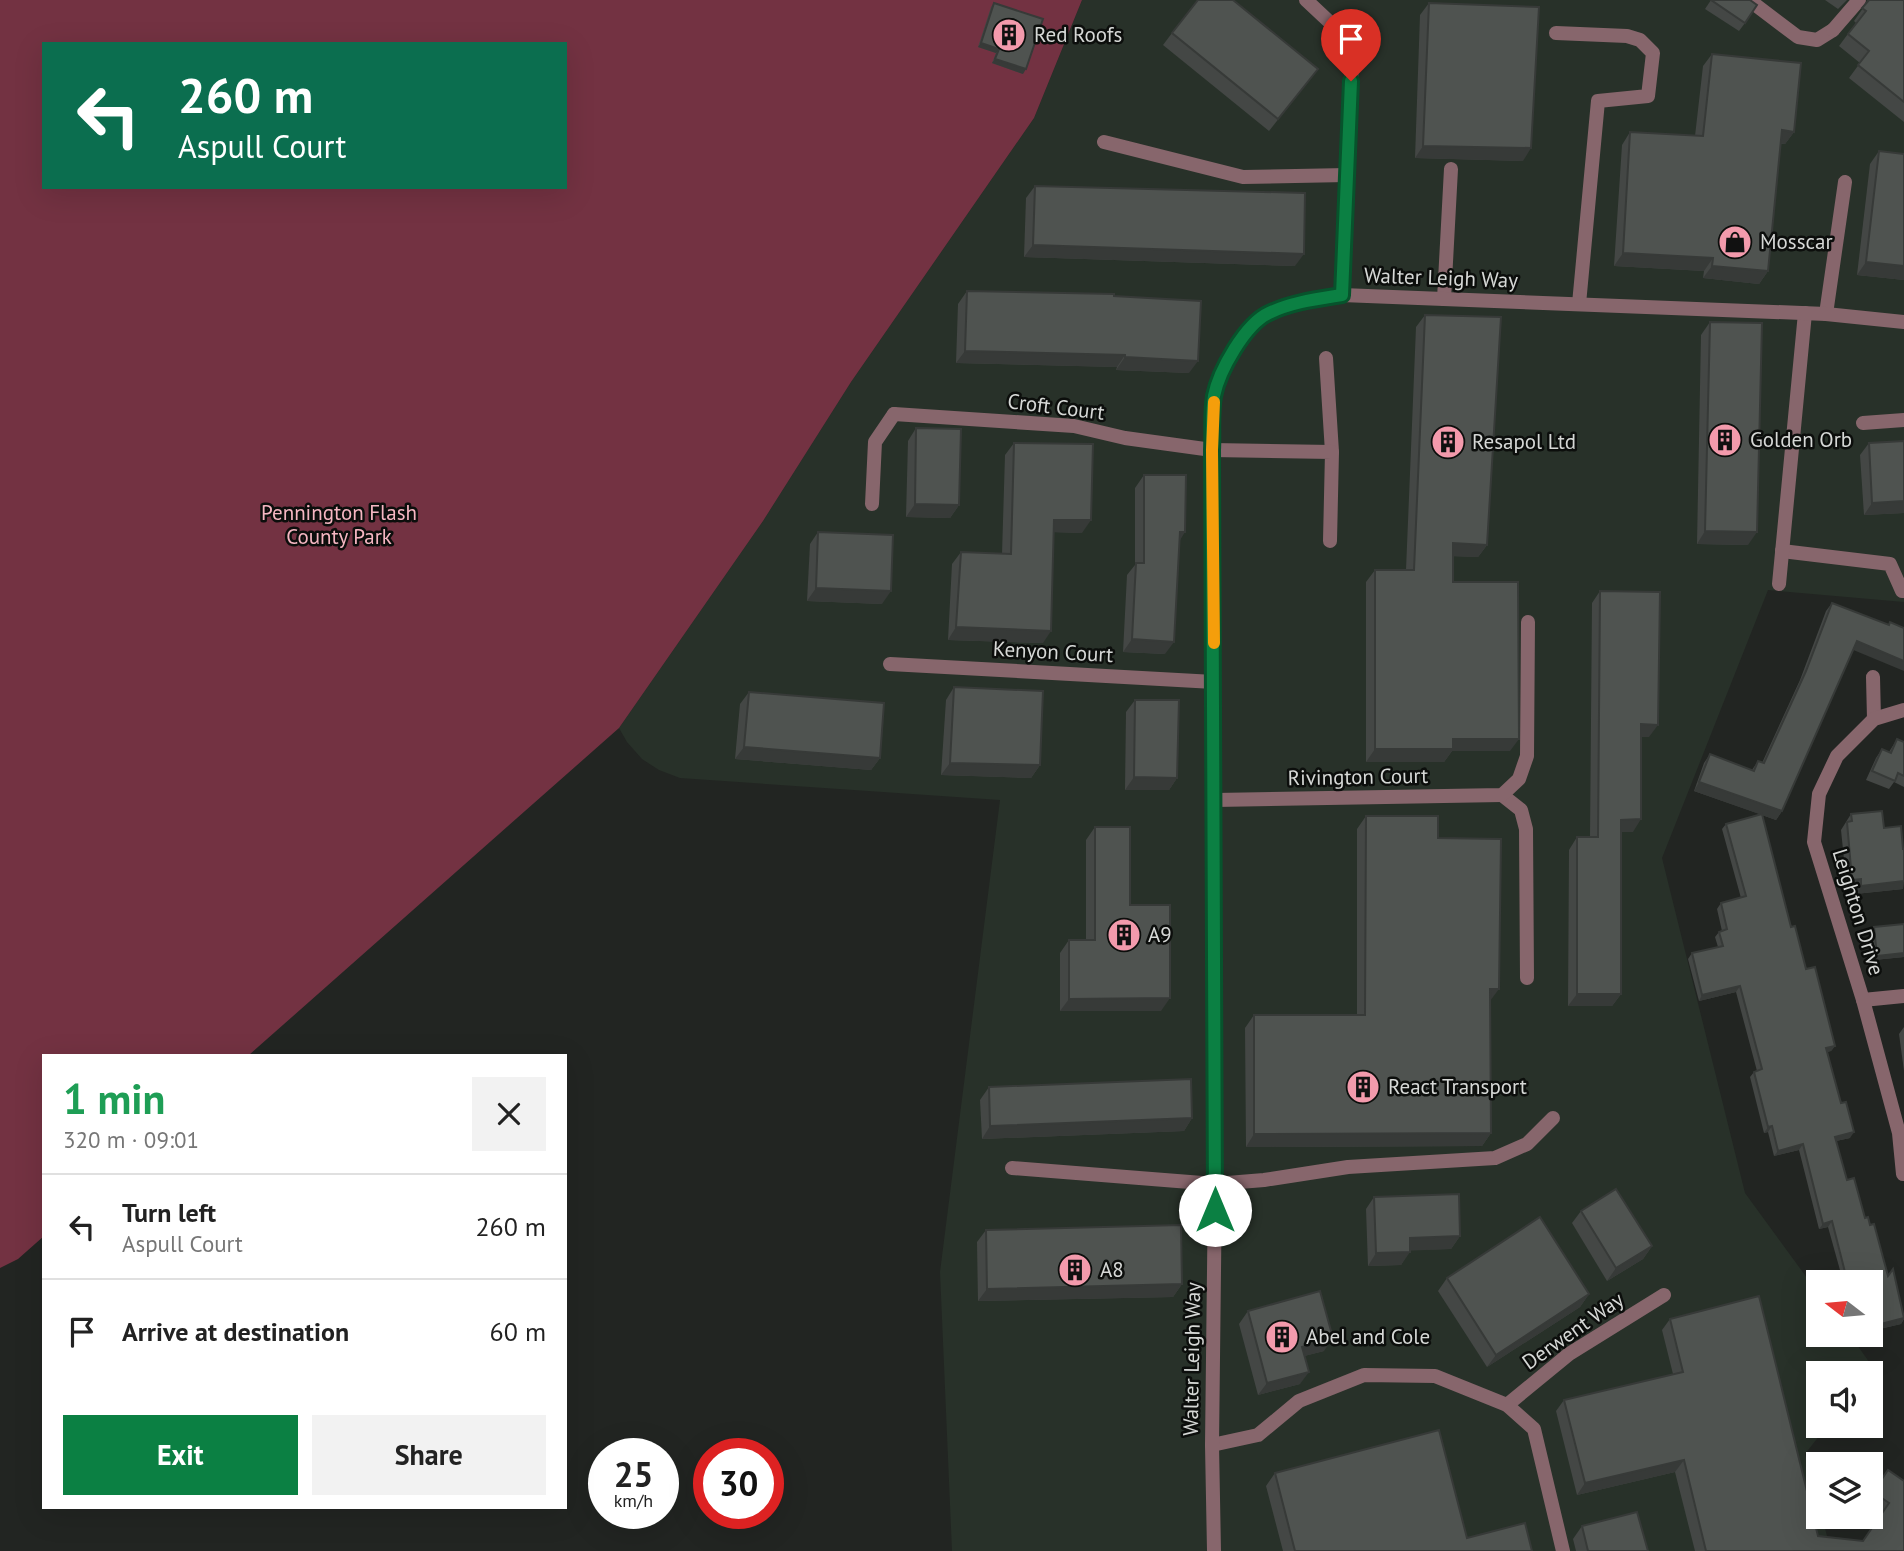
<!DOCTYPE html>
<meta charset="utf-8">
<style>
body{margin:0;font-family:"PT Sans",sans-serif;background:#f2f2f2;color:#222;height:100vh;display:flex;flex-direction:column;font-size:26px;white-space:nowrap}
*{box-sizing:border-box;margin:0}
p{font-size:23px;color:#767676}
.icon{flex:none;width:38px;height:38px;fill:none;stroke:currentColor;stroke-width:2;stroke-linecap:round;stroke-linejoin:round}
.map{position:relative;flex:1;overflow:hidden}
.sheet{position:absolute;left:42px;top:1054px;width:525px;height:455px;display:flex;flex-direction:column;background:#fff;border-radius:0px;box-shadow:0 7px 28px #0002}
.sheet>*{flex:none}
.guide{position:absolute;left:42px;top:42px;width:525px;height:147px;border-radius:0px;box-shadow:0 7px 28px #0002;background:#0b6e4f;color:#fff;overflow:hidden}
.needle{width:46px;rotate:286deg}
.tools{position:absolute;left:1806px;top:1270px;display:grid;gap:14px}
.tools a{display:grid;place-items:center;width:77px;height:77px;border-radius:0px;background:#fff;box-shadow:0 7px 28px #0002;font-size:35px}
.speed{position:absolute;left:588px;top:1438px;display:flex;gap:14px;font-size:35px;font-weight:700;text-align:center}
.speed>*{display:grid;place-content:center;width:91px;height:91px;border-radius:50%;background:#fff;box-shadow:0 7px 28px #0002;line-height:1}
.speed small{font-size:18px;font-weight:400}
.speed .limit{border:10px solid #d22;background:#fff;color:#111}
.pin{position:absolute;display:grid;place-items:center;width:60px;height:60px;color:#fff;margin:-72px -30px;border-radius:50% 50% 50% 0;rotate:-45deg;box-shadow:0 0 7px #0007}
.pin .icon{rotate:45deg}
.me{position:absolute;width:77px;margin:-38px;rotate:0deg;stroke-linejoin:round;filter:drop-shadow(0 0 5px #0008)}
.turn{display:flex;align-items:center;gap:24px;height:147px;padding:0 21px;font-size:32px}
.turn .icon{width:91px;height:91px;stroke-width:2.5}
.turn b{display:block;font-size:49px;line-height:60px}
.round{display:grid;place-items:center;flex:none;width:74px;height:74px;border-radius:0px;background:#f2f2f2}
.overview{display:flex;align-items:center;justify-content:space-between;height:119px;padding:0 21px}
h1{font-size:42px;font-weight:700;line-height:52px;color:#1e9e55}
.action{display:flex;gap:14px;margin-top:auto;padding:14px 21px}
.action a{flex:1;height:80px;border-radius:0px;background:#0b8043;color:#fff;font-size:28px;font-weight:700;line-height:80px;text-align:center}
.action a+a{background:#f2f2f2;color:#222}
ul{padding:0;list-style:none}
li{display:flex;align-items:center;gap:21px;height:105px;padding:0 21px;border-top:2px solid #e0e0e0}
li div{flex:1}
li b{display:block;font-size:26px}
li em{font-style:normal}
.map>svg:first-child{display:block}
.built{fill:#283129}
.green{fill:#733242;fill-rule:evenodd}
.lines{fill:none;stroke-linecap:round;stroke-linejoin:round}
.service{stroke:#87666c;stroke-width:14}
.minor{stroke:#87666c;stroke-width:14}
.wall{fill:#444745}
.shaded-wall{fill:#373a38}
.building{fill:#4f5350;stroke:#373a38;stroke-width:2}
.route-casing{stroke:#07532c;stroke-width:18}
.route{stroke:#0b8043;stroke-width:12}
.slow{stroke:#f59e0b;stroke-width:12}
.labels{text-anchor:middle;stroke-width:5;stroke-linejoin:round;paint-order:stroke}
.poi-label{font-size:21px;fill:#d6d8d6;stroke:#0c0e0c;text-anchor:start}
.street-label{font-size:21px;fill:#d6d8d6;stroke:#0c0e0c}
.park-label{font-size:21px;fill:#f6b6c2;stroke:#0c0e0c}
</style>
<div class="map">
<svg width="1904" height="1551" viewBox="0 0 1904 1551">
<rect width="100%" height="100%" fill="#222522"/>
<path class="built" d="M1082,0H1904V602L1768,590L1662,858L1745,1193L1818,1293V1335H1850L1872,1366L1867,1374H1818V1426H1827L1805,1454L1818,1504V1517H1822L1831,1551H952L940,1272L1000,800L680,778L659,770L642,759L627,742L619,728L763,521L851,382L1034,118Z"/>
<path class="green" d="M0,0H1082L1034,118L851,382L763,521L619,728L249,1055H44V1236L18,1259L0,1268ZM44,44H565V187H44Z"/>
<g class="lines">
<g class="service">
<path d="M1749,0L1798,37L1817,40L1833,30"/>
<path d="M1556,33L1627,36L1640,40L1653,53L1648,96L1598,101L1579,304"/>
<path d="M1104,142L1243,177L1347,175"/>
<path d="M1444,299L1451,169"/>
<path d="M1826,314L1845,182"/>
<path d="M1326,358L1332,452"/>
<path d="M1863,423L1904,420"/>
<path d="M1212,450L1332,452L1330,541"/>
<path d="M872,504L875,442L894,414"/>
<path d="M1782,551L1890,564L1902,591H1904"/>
<path d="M1779,584L1805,313"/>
<path d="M1502,795L1521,810L1526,829L1527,978"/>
<path d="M1215,800L1502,795L1519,779L1527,756L1528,622"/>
<path d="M1215,1184L1264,1180L1348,1167L1495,1158L1527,1144L1553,1118"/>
</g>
<g class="minor">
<path d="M1306,0L1338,30L1352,58L1342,295"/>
<path d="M1833,30L1859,0"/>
<path d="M894,414L1074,426L1125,438L1212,450"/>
<path d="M890,664L1214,682"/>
<path d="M1873,677L1874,719"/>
<path d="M1863,1000L1904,996"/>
<path d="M1012,1168L1215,1184"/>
<path d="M1903,1174L1899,1133L1863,1000L1814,842L1819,794L1837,756L1874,719L1904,710"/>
<path d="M1507,1405L1569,1354L1664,1295"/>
<path d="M1212,1445L1258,1435L1299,1401L1364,1375L1435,1376L1507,1405L1534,1429L1563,1551"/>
<path d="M1214,1551L1212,1445L1215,1184L1212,450C1213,433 1211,413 1214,396C1218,372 1246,324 1269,313C1292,302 1317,299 1342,295L1826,314L1904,322"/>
</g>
</g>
<g class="wall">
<path d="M1711,0L1745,23L1739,31L1705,9Z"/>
<path d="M1825,0H1847L1838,9Z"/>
<path d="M1867,0H1904V122L1849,78L1860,63L1839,46L1856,23L1854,21L1868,1Z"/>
<path d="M994,3L1023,74L992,63L996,53L978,47L991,7Z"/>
<path d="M1429,3L1523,161L1415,158L1420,15Z"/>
<path d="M1172,33L1318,69L1269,131L1163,45Z"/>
<path d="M1712,54L1794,132L1785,144H1780L1768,271L1759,284L1703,278L1704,271L1614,266L1622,145L1630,132L1695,136L1703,66Z"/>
<path d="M1879,151L1904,154V280L1857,275L1870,164Z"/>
<path d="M1035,186L1295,266L1024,257L1026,198Z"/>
<path d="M967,291L1114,296L1189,373L1116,370L1117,367L956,363L958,304Z"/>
<path d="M1425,315L1487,545L1478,557L1453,556V582L1510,751H1452L1444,762H1366V582L1375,570H1406L1416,327Z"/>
<path d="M1710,322L1748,545L1697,544L1701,335Z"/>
<path d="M916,428L959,505L950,518L906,517L908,441Z"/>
<path d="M1904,441V513L1864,515L1860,455L1869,443Z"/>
<path d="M1014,443L1082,533L1054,532L1043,643L948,640L952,564L961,552L1002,554L1005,455Z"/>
<path d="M1144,475L1165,654L1123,652L1127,575L1135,565V488Z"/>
<path d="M818,532L882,604L807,601L810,544Z"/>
<path d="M1600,591L1649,737H1641L1633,832H1621V994L1612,1006H1568L1569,850L1577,837H1590L1592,603Z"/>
<path d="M1832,603L1888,625L1890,622L1904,628L1853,650L1782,811L1776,820L1762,815L1791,927L1835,1046L1831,1051L1827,1052L1850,1138L1836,1141L1847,1180L1865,1218L1904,1319L1901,1324L1871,1331V1283H1858L1857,1278L1843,1281L1828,1227L1819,1229L1799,1150L1774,1156L1768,1132L1764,1133L1750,1077L1754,1072L1757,1071L1736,992L1699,1001L1688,959L1692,953L1718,947L1715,937L1719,932L1722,931L1717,909L1721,903L1741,898L1722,829L1726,824L1760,814L1694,791L1704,763L1710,754L1752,770L1758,761L1762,763L1800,680L1826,611Z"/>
<path d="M954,687L1040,765L1031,778L941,775L946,700Z"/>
<path d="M749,692L880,758L871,770L735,759L740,704Z"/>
<path d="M1135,700L1177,778L1169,790H1125L1126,712Z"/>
<path d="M1897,739L1904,742V787L1894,782L1889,789L1866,780L1876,758L1882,749L1889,752Z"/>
<path d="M1851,814L1884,828L1904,849L1903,889L1855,894V888L1847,889L1841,830Z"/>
<path d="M1366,816L1438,838L1490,1001L1491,1133L1482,1146L1246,1147L1245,1028L1254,1015H1357V829Z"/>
<path d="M1095,827L1130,905L1161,1011H1060V953L1069,940H1086V840Z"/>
<path d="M1904,924V957L1874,960L1871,931L1874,927Z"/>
<path d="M1904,1027V1071L1899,1034Z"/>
<path d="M989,1087L1192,1118L1184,1131L982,1139L980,1100Z"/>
<path d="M1374,1197L1460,1236L1451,1249L1410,1250L1401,1265L1368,1266L1366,1209Z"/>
<path d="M1581,1211L1652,1246L1643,1259L1607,1281L1572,1223Z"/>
<path d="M986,1230L1182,1284L1173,1297L978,1301L977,1242Z"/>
<path d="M1447,1278L1589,1294L1580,1307L1487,1367L1438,1291Z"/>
<path d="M1248,1311L1324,1351L1304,1356L1300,1384L1258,1395L1239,1324Z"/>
<path d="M1670,1319L1818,1536L1863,1541L1881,1515L1871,1507V1495L1888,1470L1904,1551H1695L1675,1472L1577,1495L1556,1411L1564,1400L1673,1374L1662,1330Z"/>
<path d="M1275,1473L1467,1538L1532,1551H1283L1266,1486Z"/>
<path d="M1582,1526L1648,1551H1576L1573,1539Z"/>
</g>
<g class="shaded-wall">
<path d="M981,43L999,49L996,53L978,47Z"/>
<path d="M995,59L1026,69L1023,74L992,63Z"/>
<path d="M1782,130L1794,132L1785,144L1773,143Z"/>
<path d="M1423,146L1531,148L1523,161L1415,158Z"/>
<path d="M1033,245L1304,254L1295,266L1024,257Z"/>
<path d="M1623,253L1713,258L1704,271L1614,266Z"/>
<path d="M1866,262L1904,266V280L1857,275Z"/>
<path d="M1712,266L1768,271L1759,284L1703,278Z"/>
<path d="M965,351L1125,355L1117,367L956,363Z"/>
<path d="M1125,357L1198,361L1189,373L1116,370Z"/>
<path d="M1904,501V513L1864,515L1872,503Z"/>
<path d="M915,504L959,505L950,518L906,517Z"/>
<path d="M1054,520H1091L1082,533L1046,532Z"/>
<path d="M1705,531L1757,532L1748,545L1697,544Z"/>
<path d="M1180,532H1185L1177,545Z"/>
<path d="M1453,543L1487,545L1478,557L1444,556Z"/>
<path d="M816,588L891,591L882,604L807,601Z"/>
<path d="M956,627L1051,631L1043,643L948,640Z"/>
<path d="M1132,639L1174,642L1165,654L1123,652Z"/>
<path d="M1857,641L1904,661V671L1851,649Z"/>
<path d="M1641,724L1658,725L1649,737H1633Z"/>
<path d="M1453,739H1519L1510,751H1452L1444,762H1366L1375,749Z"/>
<path d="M744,747L880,758L871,770L735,759Z"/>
<path d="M950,763L1040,765L1031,778L941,775Z"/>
<path d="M1134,777L1177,778L1169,790H1125Z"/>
<path d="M1699,782L1782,811L1776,820L1694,791Z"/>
<path d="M1641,819L1633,832H1612L1621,820Z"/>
<path d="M1861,879L1855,888L1847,889L1852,880Z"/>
<path d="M1904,881L1903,889L1855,894L1861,886Z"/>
<path d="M1904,953V957L1874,960L1877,956Z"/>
<path d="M1740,986L1736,992L1699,1001L1702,995Z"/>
<path d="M1490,989H1499L1490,1001Z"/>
<path d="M1577,994H1621L1612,1006H1568Z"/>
<path d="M1170,998L1161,1011H1060L1069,999Z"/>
<path d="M1835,1046L1831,1051L1822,1053L1826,1048Z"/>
<path d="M1192,1118L1184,1131L982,1139L990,1126Z"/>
<path d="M1772,1126L1768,1132L1764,1133L1768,1127Z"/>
<path d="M1854,1132L1850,1138L1831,1142L1835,1137Z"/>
<path d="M1491,1133L1482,1146L1246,1147L1254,1134Z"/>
<path d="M1803,1144L1799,1150L1774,1156L1778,1151Z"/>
<path d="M1832,1221L1828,1227L1819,1229L1823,1224Z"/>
<path d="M1460,1236L1451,1249L1401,1251L1410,1238Z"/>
<path d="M1652,1246L1643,1259L1607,1281L1616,1268Z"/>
<path d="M1410,1252L1401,1265L1368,1266L1376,1253Z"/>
<path d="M1861,1273L1857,1278L1843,1281L1846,1276Z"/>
<path d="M1182,1284L1173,1297L978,1301L987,1289Z"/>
<path d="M1589,1294L1580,1307L1487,1367L1496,1355Z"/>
<path d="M1904,1318L1901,1324L1871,1331L1873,1326Z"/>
<path d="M1333,1338L1324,1351L1293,1359L1302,1347Z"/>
<path d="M1309,1372L1300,1384L1258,1395L1267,1383Z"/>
<path d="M1684,1460L1675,1472L1577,1495L1585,1483Z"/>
</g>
<g class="building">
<path d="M1198,0H1233L1318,69L1278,119L1172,33Z"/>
<path d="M1711,0H1750L1757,5L1745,23Z"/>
<path d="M1869,0H1904V102L1858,65L1869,51L1848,34L1866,11L1862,8Z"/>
<path d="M994,3L1043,19L1026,69L995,59L999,49L981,43Z"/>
<path d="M1429,3L1539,7L1531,148L1423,146Z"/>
<path d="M1712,54L1801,63L1794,132L1782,130L1768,271L1712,266L1713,258L1623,253L1630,132L1703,136Z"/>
<path d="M1879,151L1904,154V266L1866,262Z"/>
<path d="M1035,186L1305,193L1304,254L1033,245Z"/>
<path d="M967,291L1114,294V296L1201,301L1198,361L1125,357V355L965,351Z"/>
<path d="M1425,315L1501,317L1487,545L1453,543V582H1518L1519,739H1453V749H1375V570H1414Z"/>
<path d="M1710,322L1762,323L1757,532L1705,531Z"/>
<path d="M916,428L961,429L959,505L915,504Z"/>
<path d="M1904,441V501L1872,503L1869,443Z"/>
<path d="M1014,443L1093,444L1091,520H1054L1051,631L956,627L961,552L1011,554Z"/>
<path d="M1144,475H1186L1185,532H1180L1174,642L1132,639L1136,563H1144Z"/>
<path d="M818,532L893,535L891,591L816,588Z"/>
<path d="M1600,591L1660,592L1658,725L1641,724V819L1621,820V994H1577V837H1598Z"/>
<path d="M1832,603L1889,625L1890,622L1904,628V661L1857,641L1782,811L1699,782L1710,754L1754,771L1758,761L1764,763L1806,671Z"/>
<path d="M954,687L1043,691L1040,765L950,763Z"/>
<path d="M749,692L884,703L880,758L744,747Z"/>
<path d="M1135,700H1179L1177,778L1134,777Z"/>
<path d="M1897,739L1904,742V776L1898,773L1895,781L1872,771L1882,749L1891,753Z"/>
<path d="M1882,811L1884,828L1901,826L1903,849H1904V881L1861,886V879L1852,880L1847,822L1852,821L1851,814Z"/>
<path d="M1762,814L1791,927L1795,926L1806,969L1815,967L1835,1046L1826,1048L1841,1103L1846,1102L1854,1132L1835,1137L1847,1180L1854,1178L1865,1218L1868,1217L1870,1225L1874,1224L1888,1276L1893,1269L1904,1318L1873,1326L1871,1317V1283H1863L1861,1273L1846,1276L1832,1221L1823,1224L1803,1144L1778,1151L1772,1126L1768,1127L1754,1072L1762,1069L1740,986L1702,995L1692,953L1723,946L1719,932L1727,929L1721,903L1746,896L1726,824Z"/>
<path d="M1366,816H1438V838L1501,839L1499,989H1490L1491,1133L1254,1134V1015H1365Z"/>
<path d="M1095,827H1130V905H1170V998L1069,999V940H1095Z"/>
<path d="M1904,924V953L1877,956L1874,927Z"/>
<path d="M1191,1079L1192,1118L990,1126L989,1087Z"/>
<path d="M1616,1189L1652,1246L1616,1268L1581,1211Z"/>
<path d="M1459,1194L1460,1236L1410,1238V1252L1376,1253L1374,1197Z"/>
<path d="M1540,1217L1589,1294L1496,1355L1447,1278Z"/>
<path d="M1181,1225L1182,1284L987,1289L986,1230Z"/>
<path d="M1320,1291L1333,1338L1302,1347L1309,1372L1267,1383L1248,1311Z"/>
<path d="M1759,1296L1818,1536L1863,1541L1889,1503L1873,1492L1888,1470L1904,1481V1551H1706L1684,1460L1585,1483L1564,1400L1683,1372L1670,1319Z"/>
<path d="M1439,1430L1467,1538L1525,1523L1532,1551H1295L1275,1473Z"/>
<path d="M1637,1512L1648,1551H1588L1582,1526Z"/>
</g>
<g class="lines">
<defs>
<path id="route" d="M1215,1210L1212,450C1213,433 1211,414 1214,396C1219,371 1245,324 1269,313C1292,302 1317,299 1342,295L1351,81"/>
</defs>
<use href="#route" class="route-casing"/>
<use href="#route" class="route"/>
<path class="slow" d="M1214,643L1212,450L1214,402"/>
</g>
<defs>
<symbol id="building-disc" viewBox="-11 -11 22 22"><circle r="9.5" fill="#f39aac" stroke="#0c0e0c"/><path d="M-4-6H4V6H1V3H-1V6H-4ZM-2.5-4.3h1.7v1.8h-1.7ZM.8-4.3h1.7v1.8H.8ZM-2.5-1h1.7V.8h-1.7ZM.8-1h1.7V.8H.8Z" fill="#111"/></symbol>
<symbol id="shop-disc" viewBox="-11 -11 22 22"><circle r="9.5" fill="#f39aac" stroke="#0c0e0c"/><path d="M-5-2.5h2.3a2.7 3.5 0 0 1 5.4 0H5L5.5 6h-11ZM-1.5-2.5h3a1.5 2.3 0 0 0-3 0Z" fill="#111"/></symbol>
</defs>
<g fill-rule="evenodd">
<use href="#building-disc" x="990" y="16" width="38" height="38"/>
<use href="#shop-disc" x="1716" y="223" width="38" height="38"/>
<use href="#building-disc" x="1706" y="421" width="38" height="38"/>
<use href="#building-disc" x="1429" y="423" width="38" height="38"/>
<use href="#building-disc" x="1105" y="916" width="38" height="38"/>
<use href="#building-disc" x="1344" y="1068" width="38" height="38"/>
<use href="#building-disc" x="1056" y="1251" width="38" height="38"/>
<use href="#building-disc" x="1263" y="1318" width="38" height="38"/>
</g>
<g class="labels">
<g class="poi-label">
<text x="1034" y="42">Red Roofs</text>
<text x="1760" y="249">Mosscar</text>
<text x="1750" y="447">Golden Orb</text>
<text x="1472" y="449">Resapol Ltd</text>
<text x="1148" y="942">A9</text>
<text x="1388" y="1094">React Transport</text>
<text x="1100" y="1277">A8</text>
<text x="1306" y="1344">Abel and Cole</text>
</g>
<g class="street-label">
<text transform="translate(1441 278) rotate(2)" y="7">Walter Leigh Way</text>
<text transform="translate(1056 407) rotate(7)" y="7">Croft Court</text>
<text transform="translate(1053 652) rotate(3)" y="7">Kenyon Court</text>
<text transform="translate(1358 777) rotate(-1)" y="7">Rivington Court</text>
<text transform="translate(1858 912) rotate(73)" y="7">Leighton Drive</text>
<text transform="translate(1573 1331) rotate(-35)" y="7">Derwent Way</text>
<text transform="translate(1192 1359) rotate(-89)" y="7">Walter Leigh Way</text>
</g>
<g class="park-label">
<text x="339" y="520">Pennington Flash<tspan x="339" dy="24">County Park</tspan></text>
</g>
</g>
</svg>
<div class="tools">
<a><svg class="needle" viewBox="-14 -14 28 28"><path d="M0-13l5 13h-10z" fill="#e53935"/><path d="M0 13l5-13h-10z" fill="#767676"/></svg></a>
<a><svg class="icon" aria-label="sound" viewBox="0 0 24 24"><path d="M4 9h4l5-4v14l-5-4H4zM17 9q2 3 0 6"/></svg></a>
<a><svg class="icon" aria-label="layers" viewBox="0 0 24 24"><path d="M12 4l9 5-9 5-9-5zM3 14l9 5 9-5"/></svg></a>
</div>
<div class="speed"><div>25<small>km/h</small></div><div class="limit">30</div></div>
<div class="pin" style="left:1351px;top:81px;background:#d93025"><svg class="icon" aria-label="arrive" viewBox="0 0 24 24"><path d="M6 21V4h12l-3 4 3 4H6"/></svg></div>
<svg class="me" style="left:1215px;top:1210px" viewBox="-20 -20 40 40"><circle r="19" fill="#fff"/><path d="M0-13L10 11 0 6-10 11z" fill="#0b8043"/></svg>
<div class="guide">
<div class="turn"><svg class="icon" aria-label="left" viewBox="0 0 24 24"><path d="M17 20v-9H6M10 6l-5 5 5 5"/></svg><div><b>260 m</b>Aspull Court</div></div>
</div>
<section class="sheet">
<div class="overview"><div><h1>1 min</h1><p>320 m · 09:01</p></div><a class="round"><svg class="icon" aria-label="close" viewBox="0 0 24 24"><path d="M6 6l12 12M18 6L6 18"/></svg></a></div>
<ul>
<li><svg class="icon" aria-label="left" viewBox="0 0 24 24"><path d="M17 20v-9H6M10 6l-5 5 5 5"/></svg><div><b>Turn left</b><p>Aspull Court</p></div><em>260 m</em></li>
<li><svg class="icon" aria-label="arrive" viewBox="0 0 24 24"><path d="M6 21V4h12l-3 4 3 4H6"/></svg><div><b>Arrive at destination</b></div><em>60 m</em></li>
</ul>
<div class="action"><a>Exit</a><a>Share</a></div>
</section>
</div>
